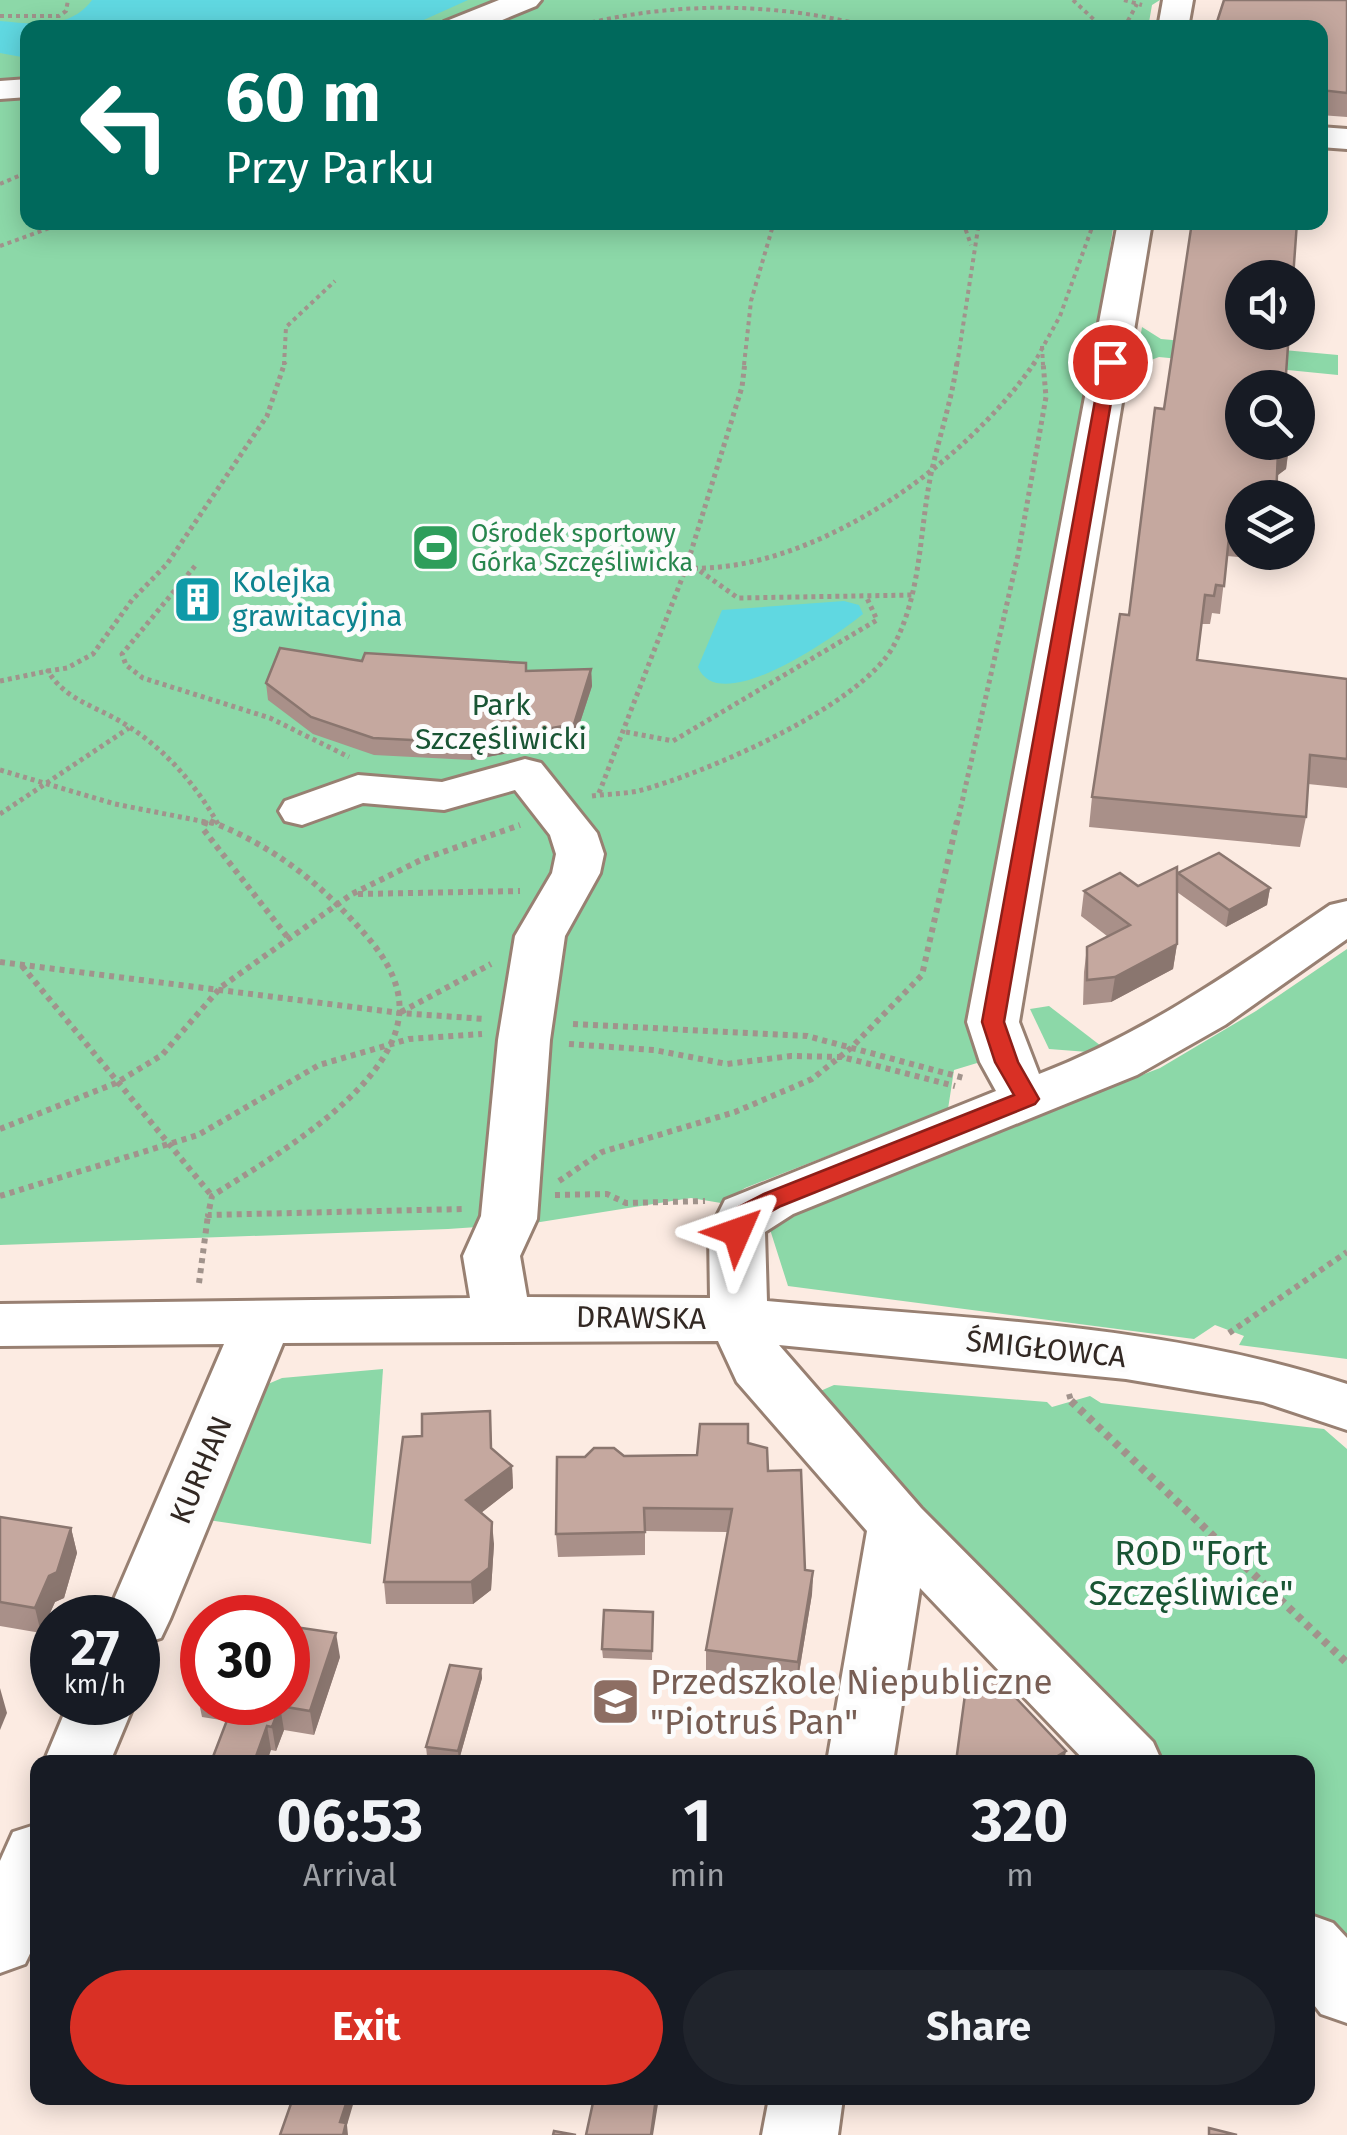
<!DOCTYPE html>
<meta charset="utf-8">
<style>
body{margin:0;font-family:"Fira Sans",sans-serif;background:#20242c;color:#f1f3f6;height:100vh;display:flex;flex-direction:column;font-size:38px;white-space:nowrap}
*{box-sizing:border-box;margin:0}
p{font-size:32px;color:#9ea1a6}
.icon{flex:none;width:55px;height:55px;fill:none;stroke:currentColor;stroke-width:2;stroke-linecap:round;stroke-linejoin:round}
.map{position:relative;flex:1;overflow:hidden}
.side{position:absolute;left:30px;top:1755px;width:1285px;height:350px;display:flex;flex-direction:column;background:#171b24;border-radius:20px;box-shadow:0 5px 25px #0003}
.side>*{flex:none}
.guide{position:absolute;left:20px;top:20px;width:1308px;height:210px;border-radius:20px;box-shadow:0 5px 25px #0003;background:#00695c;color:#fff;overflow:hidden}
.buttons{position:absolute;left:1225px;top:260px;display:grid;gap:20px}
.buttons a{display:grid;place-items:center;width:90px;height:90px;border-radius:50%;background:#171b24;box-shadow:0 5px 25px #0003;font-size:50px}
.speed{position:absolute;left:30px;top:1595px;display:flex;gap:20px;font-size:50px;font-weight:700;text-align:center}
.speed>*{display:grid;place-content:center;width:130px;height:130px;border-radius:50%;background:#171b24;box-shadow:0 5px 25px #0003;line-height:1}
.speed small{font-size:25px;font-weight:400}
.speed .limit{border:15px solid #d22;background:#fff;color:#111}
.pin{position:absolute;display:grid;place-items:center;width:85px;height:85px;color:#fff;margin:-42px;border:5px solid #fff;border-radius:50%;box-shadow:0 2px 10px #0007}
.me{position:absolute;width:110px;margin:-55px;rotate:47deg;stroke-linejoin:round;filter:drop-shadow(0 0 8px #0008)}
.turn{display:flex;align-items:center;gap:35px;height:210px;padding:0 40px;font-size:45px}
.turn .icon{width:130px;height:130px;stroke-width:2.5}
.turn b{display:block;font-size:70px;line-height:85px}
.eta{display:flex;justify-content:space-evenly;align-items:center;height:170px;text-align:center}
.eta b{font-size:60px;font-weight:700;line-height:70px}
.action{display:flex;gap:20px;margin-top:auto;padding:20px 40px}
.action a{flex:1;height:115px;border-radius:60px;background:#d93025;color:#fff;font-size:40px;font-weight:700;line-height:115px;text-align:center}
.action a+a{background:#20242c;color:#f1f3f6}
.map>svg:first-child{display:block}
.green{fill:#8cd8a8}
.water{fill:#60d8e1}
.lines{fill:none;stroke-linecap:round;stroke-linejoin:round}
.minor-casing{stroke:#988072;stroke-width:6}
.path-far3{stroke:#a1938c;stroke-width:4;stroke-dasharray:4 4;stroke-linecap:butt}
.path-far2{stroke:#a1938c;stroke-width:5;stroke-dasharray:4 4;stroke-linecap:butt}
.path-far1{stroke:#a1938c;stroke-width:6;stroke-dasharray:5 5;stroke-linecap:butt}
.path{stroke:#a1938c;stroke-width:8;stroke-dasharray:6 6;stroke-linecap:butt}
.minor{fill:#fff;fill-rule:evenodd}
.wall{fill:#a99089}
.shaded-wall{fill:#8a766f}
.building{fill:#c5a89f;stroke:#8a766f;stroke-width:2.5}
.route{fill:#d93025;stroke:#8d1f18;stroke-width:2.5}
.labels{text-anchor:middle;stroke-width:10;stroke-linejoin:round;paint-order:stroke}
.far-leisure-label{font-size:25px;fill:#27864d;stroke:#fcfcfc;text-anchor:start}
.culture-label{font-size:30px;fill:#0d838f;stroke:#fcfcfc;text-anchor:start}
.park-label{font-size:30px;fill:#195534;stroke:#fcfcfc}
.street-label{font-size:30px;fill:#322823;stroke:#fcfcfc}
.near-park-label{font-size:35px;fill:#195534;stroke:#fcfcfc}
.near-education-label{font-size:35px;fill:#785e54;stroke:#fcfcfc;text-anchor:start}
</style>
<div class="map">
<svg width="1347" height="2135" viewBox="0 0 1347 2135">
<rect width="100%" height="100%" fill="#fcebe2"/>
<g class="green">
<path d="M0,0H1160L1152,5L1148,28H28V222H1114L1110,248L1116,251L1114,263L1107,265L1106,273L1111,276L1109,292L1102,294L1101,302L1106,305L1093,346L1099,349L987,1060L954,1070L948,1109L745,1188L721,1203L691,1198L534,1223L448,1229L0,1245Z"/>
<path d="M1142,327L1161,339L1338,355V375L1159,357L1143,363L1142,374L1134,373Z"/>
<path d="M1347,949V1359L1239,1345L1244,1336L1215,1325L1194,1339L788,1286L767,1220L1160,1068L1256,1011Z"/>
<path d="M1049,1006L1105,1049L1088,1052L1049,1049L1030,1009Z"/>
<path d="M383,1369L371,1544L208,1520L268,1384L282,1378Z"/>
<path d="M834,1385L1047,1402L1052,1407L1090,1396L1101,1403L1324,1429L1347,1449V1968L1308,1926V1762H1154L809,1396Z"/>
</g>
<g class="water">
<path d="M92,0H468L408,27L28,28L27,58L0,53V21C33,24 70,30 92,0Z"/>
<path d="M844,601L859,605L863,614C836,636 719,719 698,667L722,610Z"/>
</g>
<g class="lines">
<defs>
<g id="minor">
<path d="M499,0H541L536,6L483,28H440L444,22Z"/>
<path d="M1163,0H1193L1188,28H1158Z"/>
<path d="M28,79V97L0,99V81Z"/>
<path d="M1320,127L1347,129V149L1320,147Z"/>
<path d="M1118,222H1152L1019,1022L1039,1074C1146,1033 1236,969 1330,905L1347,901V939L1225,1025L1137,1075L793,1214L765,1232L767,1301C961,1319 1162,1323 1347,1384V1430L1263,1402L1126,1379L779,1345L921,1508L1153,1742L1162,1762H1086L920,1588L893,1762H827L867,1531L737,1382L718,1341L283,1343L170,1619L161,1638L138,1645V1618H106L224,1344L0,1346V1304L470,1298L463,1256L481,1216L498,1040L515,936L552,873L556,854L550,835L515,790L444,810L363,803L302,825L285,821L279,811L285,801L358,775L442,782L525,759L541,763L597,833L604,854L600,873L565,936L550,1040L537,1219L520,1256L527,1297L710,1298L709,1232L725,1200L996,1091L980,1062L967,1022Z"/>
<path d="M69,1702H135L110,1762H44Z"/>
<path d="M38,1824V1937L25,1964L0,1973V1861L13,1832Z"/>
<path d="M1308,1914L1333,1923L1347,1938V2023L1321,2014L1308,1997Z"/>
<path d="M769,2098H843L838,2135H762Z"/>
</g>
</defs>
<use href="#minor" class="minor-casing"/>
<g class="path-far3">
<path d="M1073,0L1103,28"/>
<path d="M1124,0L1142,5"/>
<path d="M0,16H59L66,11L68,0"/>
<path d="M568,28C670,1 773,1 875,28"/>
<path d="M1124,28L1137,4"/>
<path d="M0,184L28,172"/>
<path d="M963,222L971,245"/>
<path d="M0,246L66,222"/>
<path d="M1042,346L1043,365"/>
<path d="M284,365L286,327L335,281"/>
<path d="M744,365L751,301L774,222"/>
<path d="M957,365L979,222"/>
<path d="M1033,365L1060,316L1094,222"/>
</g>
<g class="path-far2">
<path d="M195,566L122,654L126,665L143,678L270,718L349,757"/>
<path d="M686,568C814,574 966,463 1035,362"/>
<path d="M700,571L738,598L914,595"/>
<path d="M0,681L48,671"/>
<path d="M626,732L673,741L877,620L866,596"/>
<path d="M0,770L115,804L216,824"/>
<path d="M599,793L686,568L742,387L745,362"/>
<path d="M592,796C607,794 623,794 638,791C704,774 862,706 894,645C922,591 919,533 931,474C939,437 952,400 957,362"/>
<path d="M0,814L129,728"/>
<path d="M205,824L206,820"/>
<path d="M218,824C195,783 163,747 123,723C96,706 65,700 48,671L67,668L93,654L132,600L167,564L267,416L285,362"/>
<path d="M957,824L1018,555L1046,397L1043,362"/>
</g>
<g class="path-far1">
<path d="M206,821L203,829L289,939"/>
<path d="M210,821C267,844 311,875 353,921C373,942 395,968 399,999C409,1082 270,1158 212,1196L208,1215L463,1209"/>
<path d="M358,894L520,891"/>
<path d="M0,962L400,1013L485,1019"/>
<path d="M22,966L212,1196"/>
<path d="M401,1012L491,964"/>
<path d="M573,1024L807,1036L964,1078"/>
<path d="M569,1044L654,1050L727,1064L791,1056L842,1057L955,1086"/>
<path d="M0,1129L116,1083L162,1055L221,987L352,894L423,859L520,825"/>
<path d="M559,1181L602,1152L735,1112L812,1079L851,1048L922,975L957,821"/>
<path d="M555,1195L607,1194L626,1203L705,1201"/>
<path d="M0,1196L198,1135L319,1065L409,1039L482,1034"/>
<path d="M199,1283L208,1215"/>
<path d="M1229,1333L1347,1252"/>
<path d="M1069,1394L1072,1404"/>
</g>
<g class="path">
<path d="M1071,1401L1347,1663"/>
<path d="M138,1677L145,1660"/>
</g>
<use href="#minor" class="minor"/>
</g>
<g class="wall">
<path d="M1347,0V117L1320,115V28Z"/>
<path d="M1242,442H1290L1286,469L1242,498V552H1285L1283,561L1227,556L1220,614L1212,613L1210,624H1202L1197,660L1347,679V788L1308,784L1306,817L1300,847L1089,827L1092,797Z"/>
<path d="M362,661L526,671L591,669L592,686L574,741L471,760L374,755L313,734L268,700L266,683Z"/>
<path d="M1178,873L1270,888L1267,905L1226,927L1177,892V944L1173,969L1111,1002L1083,1005L1084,972L1087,947L1107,936L1081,916L1084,891L1138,886L1177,880Z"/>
<path d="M490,1411L492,1449L512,1466L513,1488L481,1513L494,1544L491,1590L473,1604H386L384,1582Z"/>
<path d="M748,1443L768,1471L805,1570L813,1571L812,1594L797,1685L706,1672V1650L727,1532L645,1531V1555L558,1557L556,1534L624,1456L697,1455Z"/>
<path d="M0,1517L71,1528L77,1553L64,1598L55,1602L41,1633L0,1626Z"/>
<path d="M653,1612L652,1660L603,1658L602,1649Z"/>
<path d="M340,1657L314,1735L284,1730L276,1751L271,1750L227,1721L202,1717L197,1693L202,1678V1702H288Z"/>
<path d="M481,1669L482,1678L459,1760L427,1756L426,1747Z"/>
<path d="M661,2098H697L696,2102Z"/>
</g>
<g class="shaded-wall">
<path d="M1289,442L1286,469L1273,479L1278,452Z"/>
<path d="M591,669L592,686L574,741L471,760L470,743Z"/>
<path d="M1270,888L1267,905L1226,927L1229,910Z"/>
<path d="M1177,944L1173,969L1111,1002L1115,977Z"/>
<path d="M512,1466L513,1488L468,1523L466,1500Z"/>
<path d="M492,1522L494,1544L491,1590L473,1604L471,1582Z"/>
<path d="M71,1528L77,1553L64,1598L55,1602L41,1633L35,1608Z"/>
<path d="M813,1571L812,1594L797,1685L798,1662Z"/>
<path d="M336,1633L340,1657L314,1735L310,1711Z"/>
<path d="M481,1669L482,1678L459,1760L458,1751Z"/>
<path d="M0,1688L7,1713L0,1730Z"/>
<path d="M280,1706L284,1730L276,1751L272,1727Z"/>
<path d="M267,1726L271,1750L267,1762H254Z"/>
<path d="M1066,1751L1064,1762H1055L1056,1757Z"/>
<path d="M348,2098H355L347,2125L348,2135H342L340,2122Z"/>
<path d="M656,2098H659L653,2135H651Z"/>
</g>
<g class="building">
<path d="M1224,0H1347V93L1320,90V28H1215Z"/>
<path d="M1192,222H1297L1293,278H1242V332H1289L1285,388H1242V442H1289L1278,452L1276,497L1285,498H1242V529L1230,527L1224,586L1216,585L1214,596L1205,595L1197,660L1347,679V759L1310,755L1306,817L1092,797L1120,614L1129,615L1155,408L1164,409Z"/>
<path d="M280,648L362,661L365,653L526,663V671L591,669L574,724L470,743L373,738L311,717L266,683Z"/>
<path d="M1219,853L1270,888L1229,910L1178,873Z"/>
<path d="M1177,867V944L1115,977L1087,980V947L1130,925L1084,891L1120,873L1138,886Z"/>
<path d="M490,1411L491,1448L512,1466L466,1500L492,1522L489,1568L471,1582H384L403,1437L422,1436V1414Z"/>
<path d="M700,1424H748V1443L767,1448L768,1471L801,1470L805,1570L813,1571L798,1662L706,1650L732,1509L644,1508L645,1532L556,1534L557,1457H585L594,1448H614L624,1456L697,1455Z"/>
<path d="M0,1517L71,1528L57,1572L49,1576L35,1608L0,1602Z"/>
<path d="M604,1610L653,1612L652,1651L602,1649Z"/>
<path d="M288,1626L336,1633L310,1711L280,1706L272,1727L267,1726L254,1762H211L234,1702H288Z"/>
<path d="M450,1665L481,1669L458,1751L426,1747Z"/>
<path d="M202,1678V1694L197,1693Z"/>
<path d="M1000,1681L1066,1751L1056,1757L1061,1762H956L966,1687Z"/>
<path d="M172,1757L203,1762H170Z"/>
<path d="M293,2098L304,2100L305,2098H348L340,2122L346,2123L343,2135H280Z"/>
<path d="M594,2098H656L651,2135H586Z"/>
<path d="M1209,2128L1237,2135H1209Z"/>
<path d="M554,2131L576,2135H553Z"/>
</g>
<path class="route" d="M1110,357L1118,362L1004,1022L1018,1062L1039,1099L1035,1104L781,1206L755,1220L746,1238H728L725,1232L737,1208L764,1194L1014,1095L995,1062L982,1022L1102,362Z"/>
<defs>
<symbol id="stadium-square" viewBox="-11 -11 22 22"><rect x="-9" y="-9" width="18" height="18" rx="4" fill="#2e9e5b" stroke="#fcfcfc"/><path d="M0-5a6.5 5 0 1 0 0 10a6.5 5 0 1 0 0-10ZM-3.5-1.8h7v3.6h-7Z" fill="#fff"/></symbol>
<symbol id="building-square" viewBox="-11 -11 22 22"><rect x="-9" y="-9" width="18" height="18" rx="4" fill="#0f9aa8" stroke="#fcfcfc"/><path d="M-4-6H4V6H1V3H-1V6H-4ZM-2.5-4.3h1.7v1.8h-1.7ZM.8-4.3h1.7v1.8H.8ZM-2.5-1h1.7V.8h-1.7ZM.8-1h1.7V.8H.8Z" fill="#fff"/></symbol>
<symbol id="school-square" viewBox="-11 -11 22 22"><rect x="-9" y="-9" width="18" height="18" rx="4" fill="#8d6e63" stroke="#fcfcfc"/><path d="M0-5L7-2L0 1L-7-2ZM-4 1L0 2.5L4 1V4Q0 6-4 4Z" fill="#fff"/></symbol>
</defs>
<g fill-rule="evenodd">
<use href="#stadium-square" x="408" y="520" width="55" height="55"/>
<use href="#building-square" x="170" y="572" width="55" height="55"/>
<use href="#school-square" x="588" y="1674" width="55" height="55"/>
</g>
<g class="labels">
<g class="far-leisure-label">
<text x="471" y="542">Ośrodek sportowy<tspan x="471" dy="29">Górka Szczęśliwicka</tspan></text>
</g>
<g class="culture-label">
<text x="232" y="592">Kolejka<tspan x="232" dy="34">grawitacyjna</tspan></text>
</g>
<g class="park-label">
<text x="501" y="715">Park<tspan x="501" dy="34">Szczęśliwicki</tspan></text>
</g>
<g class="street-label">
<text transform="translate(641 1318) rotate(1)" y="10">DRAWSKA</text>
<text transform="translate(1046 1349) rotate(6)" y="10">ŚMIGŁOWCA</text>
<text transform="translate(201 1470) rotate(-67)" y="10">KURHAN</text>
</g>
<g class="near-park-label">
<text x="1191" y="1565">ROD "Fort<tspan x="1191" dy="40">Szczęśliwice"</tspan></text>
</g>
<g class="near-education-label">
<text x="650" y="1694">Przedszkole Niepubliczne<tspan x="650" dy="40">"Piotruś Pan"</tspan></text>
</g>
</g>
</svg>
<div class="buttons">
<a><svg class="icon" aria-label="sound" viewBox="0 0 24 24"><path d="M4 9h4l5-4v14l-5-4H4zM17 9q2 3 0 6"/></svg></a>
<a><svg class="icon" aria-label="search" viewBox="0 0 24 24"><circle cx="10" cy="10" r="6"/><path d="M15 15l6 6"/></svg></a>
<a><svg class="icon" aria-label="layers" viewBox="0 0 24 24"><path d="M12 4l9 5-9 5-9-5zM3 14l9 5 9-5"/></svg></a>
</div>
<div class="speed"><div>27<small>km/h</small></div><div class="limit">30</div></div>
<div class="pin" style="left:1110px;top:362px;background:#d93025"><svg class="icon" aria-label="arrive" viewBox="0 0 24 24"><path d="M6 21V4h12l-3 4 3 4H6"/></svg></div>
<svg class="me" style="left:737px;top:1232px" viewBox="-20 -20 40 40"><path d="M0-17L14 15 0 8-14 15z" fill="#d93025" stroke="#fff" stroke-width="4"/></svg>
<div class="guide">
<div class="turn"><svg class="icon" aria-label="left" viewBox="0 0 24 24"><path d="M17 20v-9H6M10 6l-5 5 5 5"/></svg><div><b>60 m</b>Przy Parku</div></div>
</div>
<section class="side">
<div class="eta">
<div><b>06:53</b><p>Arrival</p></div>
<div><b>1</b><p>min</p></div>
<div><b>320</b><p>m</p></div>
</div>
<div class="action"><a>Exit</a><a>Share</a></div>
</section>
</div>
